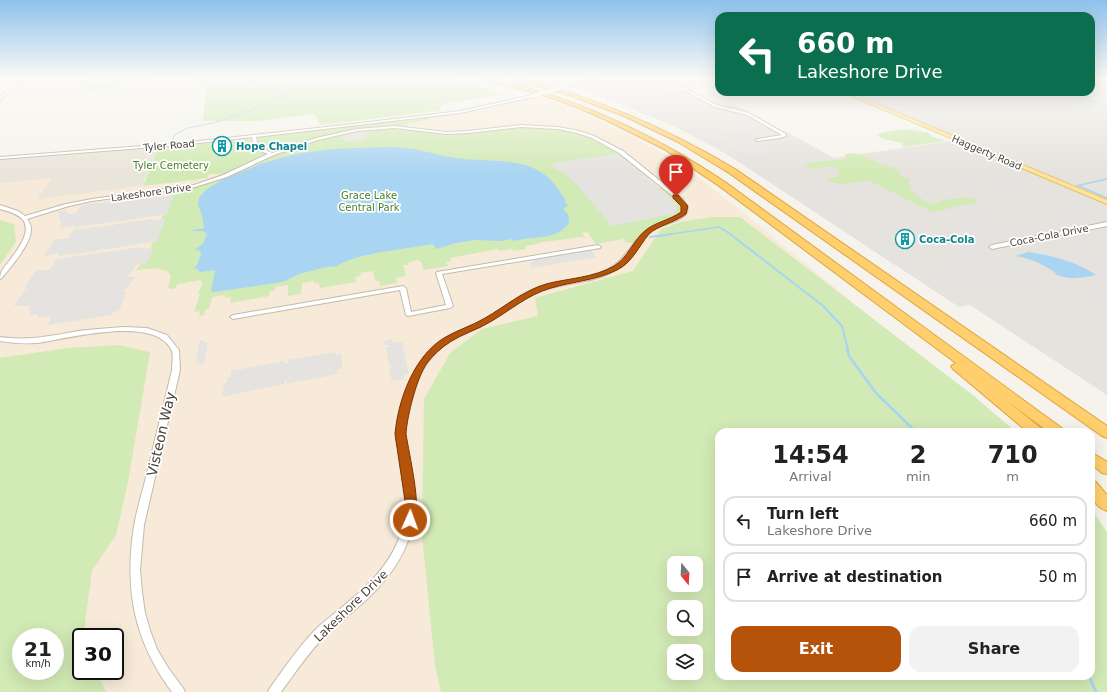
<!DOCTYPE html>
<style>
body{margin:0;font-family:"DejaVu Sans",sans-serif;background:#f2f2f2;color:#222;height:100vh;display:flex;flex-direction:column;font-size:15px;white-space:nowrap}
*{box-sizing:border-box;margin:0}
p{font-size:13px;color:#767676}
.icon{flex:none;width:22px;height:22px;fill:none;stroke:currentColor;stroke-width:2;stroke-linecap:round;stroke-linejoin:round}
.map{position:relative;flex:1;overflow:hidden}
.side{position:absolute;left:715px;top:428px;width:380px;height:252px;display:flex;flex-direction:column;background:#fff;border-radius:12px;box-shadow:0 4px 16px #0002}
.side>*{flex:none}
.guide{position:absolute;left:715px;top:12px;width:380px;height:84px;border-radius:12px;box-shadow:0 4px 16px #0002;background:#0b6e4f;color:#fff;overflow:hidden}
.needle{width:26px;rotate:162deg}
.buttons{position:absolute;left:667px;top:556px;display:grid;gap:8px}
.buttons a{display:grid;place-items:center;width:36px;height:36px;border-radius:8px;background:#fff;box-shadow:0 4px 16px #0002;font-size:20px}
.speed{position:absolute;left:12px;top:628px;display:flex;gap:8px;font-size:20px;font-weight:700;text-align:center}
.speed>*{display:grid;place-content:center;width:52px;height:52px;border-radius:50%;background:#fff;box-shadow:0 4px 16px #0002;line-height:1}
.speed small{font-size:10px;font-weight:400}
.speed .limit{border:2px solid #111;border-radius:6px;background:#fff;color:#111}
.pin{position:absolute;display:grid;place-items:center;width:34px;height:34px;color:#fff;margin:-41px -17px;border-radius:50% 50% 50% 0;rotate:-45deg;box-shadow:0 0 4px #0007}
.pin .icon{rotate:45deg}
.me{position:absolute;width:44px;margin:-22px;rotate:2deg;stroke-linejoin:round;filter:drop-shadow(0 0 3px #0008)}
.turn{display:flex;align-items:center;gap:14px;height:84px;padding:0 16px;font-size:18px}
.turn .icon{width:52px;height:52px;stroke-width:2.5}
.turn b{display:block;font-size:28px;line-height:34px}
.eta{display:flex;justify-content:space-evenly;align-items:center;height:68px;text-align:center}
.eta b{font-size:24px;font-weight:600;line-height:28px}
.cta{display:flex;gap:8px;margin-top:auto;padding:8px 16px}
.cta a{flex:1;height:46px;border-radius:12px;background:#b45309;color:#fff;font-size:16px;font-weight:600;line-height:46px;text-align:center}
.cta a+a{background:#f2f2f2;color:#222}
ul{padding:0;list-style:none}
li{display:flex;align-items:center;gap:12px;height:50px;margin:0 8px 6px;padding:0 8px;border:2px solid #e0e0e0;border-radius:12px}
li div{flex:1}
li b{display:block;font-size:15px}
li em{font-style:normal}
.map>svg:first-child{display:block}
.residential{fill:#eae5da}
.commercial{fill:#f7ead8;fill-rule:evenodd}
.industrial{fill:#e6e2dd}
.education{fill:#efe8d6}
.green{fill:#d2eab5;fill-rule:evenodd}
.parking{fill:#e5e3e0}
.water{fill:#a9d4f2}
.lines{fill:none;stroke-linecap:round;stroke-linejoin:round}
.stream-far4{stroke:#a9d4f2;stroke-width:1}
.stream-far3{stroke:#a9d4f2;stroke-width:1.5}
.stream-far2{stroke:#a9d4f2;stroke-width:2}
.stream-far1{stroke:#a9d4f2;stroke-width:2.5}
.stream{stroke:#a9d4f2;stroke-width:3}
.minor-casing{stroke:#c2bbae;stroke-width:2}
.major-casing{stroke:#e6c16a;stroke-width:2}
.highway-casing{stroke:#e0a43c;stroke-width:2}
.minor{fill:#fff;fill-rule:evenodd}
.major{fill:#ffe39c;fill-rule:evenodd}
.highway{fill:#ffcf6e;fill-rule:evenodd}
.minor-bridge-casing{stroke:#c2bbae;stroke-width:4.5;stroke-linecap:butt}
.minor-bridge{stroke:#fff;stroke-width:3.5}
.route{fill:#b45309;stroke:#753606}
.labels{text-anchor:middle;stroke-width:3.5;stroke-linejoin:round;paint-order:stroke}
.far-street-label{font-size:10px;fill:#4b4439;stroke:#fff}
.far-culture-label{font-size:10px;font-weight:bold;fill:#0d838f;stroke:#fff;text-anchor:start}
.far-park-label{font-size:10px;fill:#4a7f2a;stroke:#fff}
.street-label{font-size:12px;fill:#4b4439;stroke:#fff}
.near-street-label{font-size:14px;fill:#4b4439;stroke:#fff}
</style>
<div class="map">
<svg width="1107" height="692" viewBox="0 0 1107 692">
<rect width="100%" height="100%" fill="#f6f3ec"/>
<path class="residential" d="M158,147L142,186L36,200L52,178L0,184V159Z"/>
<path class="commercial" d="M537,95L593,117L632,136L680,163L745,214L994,418L719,432V676H1091L1107,692H0V184L52,178L37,199L208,178L209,174L237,140L454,114L482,109ZM674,563H696V585H674ZM674,607H696V629H674ZM21,637H55V671H21ZM81,637H115V671H81ZM674,651H696V673H674Z"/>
<g class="industrial">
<path d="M598,78H719V84L690,87L673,86L668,88L673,91H685L713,106L734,104L749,112L745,113L779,132L785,131L834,158L956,140L1107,204V395L970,305L959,307L728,155L680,129L647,115L599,95L568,86Z"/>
<path d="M1091,78H1107V200L848,92H1091Z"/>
</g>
<path class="education" d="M537,78H587L561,84Z"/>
<g class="green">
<path d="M88,78H176L126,82L111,89L90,90L79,83Z"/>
<path d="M177,78H452L471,82L505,95L443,103L439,111L320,125L315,114L256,121H203L206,89L198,80Z"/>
<path d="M432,117L429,119L431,120L408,123L406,126L373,127L351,130L316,138L274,152L263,149L257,143V139L261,137Z"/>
<path d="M399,127L447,133H471L518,127L552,128L568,131L593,138L620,153L636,165L630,166L631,164L617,154L555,164L673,213L677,209L674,207L677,206L676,204L662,190L659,191L657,188H665L682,204V209L675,216L648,229L634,243L621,242L626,241L624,239L596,244L587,232L582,233L586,239L583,237L543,242L537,243L538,244L525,246L526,249L513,251L512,249L499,251L498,249L450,258L451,261L446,262L448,266L424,270L421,262L418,260L409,262L408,265H403L406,276L396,278L397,283L380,286L379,281H375L373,271L360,273L361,276L355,277L356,282L320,288L319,283H314V281L302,283L301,294L288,296V285L275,287V290L270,291L269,296L230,303L231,297L225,298V295L212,297L209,309L205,310L204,315L199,316L200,311L194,312L200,294H198L203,283H201V280L178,284L175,289H171L168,287L171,276L167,271L157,268L136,270L151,249L152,243L157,241L160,232L156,231L161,230L165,219H161L163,215L167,214L170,205H166L170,204L173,196L169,195L172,191L215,182L264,159L316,140L350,132Z"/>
<path d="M906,129L929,133L933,137L944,140V141L905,147L902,146V143L884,139L876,135C885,132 895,130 906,129Z"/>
<path d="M248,138L251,140C251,150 260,150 266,154L226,174H209L208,178L143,186L158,148Z"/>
<path d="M854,153L869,158L883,165L893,167L899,172L901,177L910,179L909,182L911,191L926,202L933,204L944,200L966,197L976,199L978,202L932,212L868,180L846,184L830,182L826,179L837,177L840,173L834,166L813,169L804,165L812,162L847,159L845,154Z"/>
<path d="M712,217H740L974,396L1016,432H719V676H1091V509L1107,532V692H441L435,665L422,536L424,399L450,353L482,329L538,316L535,298L633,271L661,229L681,222ZM674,563H696V585H674ZM674,607H696V629H674ZM674,651H696V673H674Z"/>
<path d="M0,220L14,224L16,242L0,265Z"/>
<path d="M118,345L150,352L128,482L116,535L92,571L83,637H81V671H96L106,692H0V358L68,348ZM21,637H55V671H21Z"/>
</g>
<g class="parking">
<path d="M756,123L762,128L751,129L755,132L735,134L728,130L717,131L727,139L711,140L697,130Z"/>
<path d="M366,131L367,137L363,140L345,142L344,135Z"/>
<path d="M787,134L795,139L774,142L768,140H759L771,149L767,150L772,154L745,157L725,143Z"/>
<path d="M617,154L637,169L675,203L677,208L674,214L612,226L577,185L563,172L551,166L555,163Z"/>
<path d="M954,180L965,186L976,184L987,189L995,188L993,186L1021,181L1052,188L982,200L945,182Z"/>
<path d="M859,182L869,186L819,196L856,219L842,222L872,241L869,246L789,194Z"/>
<path d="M1066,194L1106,213L1107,215L1099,216L1102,218L1071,224L1065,223L1068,225L1035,231L1031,229L1029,230L1032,232L1012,236L1008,234L997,235L1000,237L990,239L986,237L982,238L946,217H950L948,215L980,209L1007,224L1002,225L1004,227L1002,228L1008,230L1010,229L1007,227L1089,212L1093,214L1101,213L1096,210L1093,211L1062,197Z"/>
<path d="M162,195V197L173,195L170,204L166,205H170L167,214L116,222V220L113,222L75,227V225L60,228L61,223L58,212L67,210L68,214L76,213L82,205L124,200L125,201L127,199Z"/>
<path d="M152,219V221L165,219L161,230L156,231H161L157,241L103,250V248H102L97,251L58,256L59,253L44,256L55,239H68L73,230L112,225V226L115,224Z"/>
<path d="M960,234L996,253L1003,252L1038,271L1045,276L1044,279L1033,282L943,287L921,281L869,248L883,245L923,271L971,259L938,240Z"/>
<path d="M1058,240L1066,244L1068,243L1065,241L1072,240L1087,248L1082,249L1086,251L1094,249L1107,256V265L1092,257L1080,260L1074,257L1070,250L1053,241Z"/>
<path d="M141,247V249L154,248L146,264H137L127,277H135L127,289L122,291L126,292L119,311L113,312L111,315L48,325L51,316L38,318V314L29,315L31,312L29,310L30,306H14L24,291L29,289H24L36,270H50L56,259Z"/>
<path d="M591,250L596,257L532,268L530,263L534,262L533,260Z"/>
<path d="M1107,291V308L1087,296Z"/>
<path d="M392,339V343L402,342L409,374L404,375V379L392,381L389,368L394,365H389L386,348L391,345H385L384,341Z"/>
<path d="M200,340L208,343L204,364L203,365L196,362Z"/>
<path d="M336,352V355L342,354V368L337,370V374L287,384L286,381L284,382V384L222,397L224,384L227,383L228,377H231V371L284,361L286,364L288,363V360Z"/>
</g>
<g class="water">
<path d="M386,147C399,147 411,148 423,151C434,153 445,157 456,158C498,164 539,152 563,197L566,198L564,200L568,206L563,209L568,214L569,223C557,241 530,236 514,241L511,239L501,241L475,240L456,243L436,249L433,244L375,253L373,254C359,256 347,260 335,267L330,266L299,274L283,282L214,292H211L215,270L200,272L197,269L198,268L193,269L198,264V262L201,254L200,251L195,249L203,244L207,234L203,231H189L204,228L202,215L198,204L199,198L207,189L222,180L263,163L296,154L331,149Z"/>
<path d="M1028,252C1050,255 1078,262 1096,275C1080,278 1068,281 1053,273H1056C1044,265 1031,258 1016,256Z"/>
</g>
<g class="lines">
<g class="stream-far4">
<path d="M500,85L508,92"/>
<path d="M1064,92L1107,106"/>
<path d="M173,142L174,135L188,128L213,123L241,114L282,97L288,93L296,83L293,78"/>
</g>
<g class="stream-far3">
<path d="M1077,185L1107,198"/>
<path d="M1080,185L1107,179"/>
<path d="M665,235L719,227L732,235"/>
</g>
<g class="stream-far2">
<path d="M730,234L822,305L842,326L848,350"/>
<path d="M650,237L672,234"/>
</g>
<path class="stream-far1" d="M847,349L849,356L876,393L916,432"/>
<path class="stream" d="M1089,676L1096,692"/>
<defs>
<g id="minor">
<path d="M23,78H26L0,100V97Z"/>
<path d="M594,78H598L565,88L562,87Z"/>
<path d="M719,83V85L686,89L717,105L749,113L786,134V136L780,138L757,141L756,140L758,139L782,135L747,115L715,107L680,88Z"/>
<path d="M532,95L533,97L460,113L256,137C257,147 264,149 272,153L316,138L357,129L395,126L446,132L468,131L521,125L558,127L579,131L594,136L623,151L683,199C685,203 689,207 687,212C683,222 662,224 653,230C636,241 631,263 612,272C592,283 568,282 547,289C524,296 508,311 488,322C475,330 460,334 447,343C423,360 412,388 407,416C406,422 404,430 404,437C407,468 420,496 412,528C404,561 382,587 357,608C346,618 335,626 325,636C308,653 295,673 281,692H268L270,688C285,667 300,645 318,627C328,618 338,611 348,602C372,583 393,560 402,530C410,504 403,479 399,453C398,447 396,441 396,436C396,429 398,421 399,415C405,386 418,357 442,340C455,331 470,327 484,320C503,309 520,293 542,286C563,280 587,280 607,270C626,261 632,240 649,228C656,223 680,219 682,211C684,207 681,204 679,201L619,153L592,138L577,133L558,129L521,127L468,133L446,134L395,128L357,131L318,140L274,155L227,177L195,187L92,201L69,206L27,219C29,222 31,225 31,228C32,244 11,266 2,278L0,279C0,271 5,266 10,260C17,250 32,232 23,220C17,213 7,211 0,209V205L18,211L25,216L66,204L92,199L194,185L223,175L268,154C260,151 253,147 252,137L181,145L0,159V157L181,143L344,125L460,111Z"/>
<path d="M1107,222V226L992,249L989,247L992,245Z"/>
<path d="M598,245L601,247L600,248L442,274L453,306L450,308L408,316L406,315L400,290L233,319L230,317L233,315L403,286L406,288L411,312L446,305L436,273L437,272Z"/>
<path d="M125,327L147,328L167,335L179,350L180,370L144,525L140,570L142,592L145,613L151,633L157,649L169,669L183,688L185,692H172C134,641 124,589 134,526C137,508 143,490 147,473C155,439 164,404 172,370C172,364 174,354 171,349C152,315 68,339 37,343C24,344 12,343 0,341V337C29,341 50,336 78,331C94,329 109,328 125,327Z"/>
</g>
<path id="major" d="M842,92H848L1107,200V204Z"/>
<g id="highway">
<path d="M480,78C493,76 512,83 525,87C597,108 662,140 725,182L1063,429L1064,432H1049L1007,401L1042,429L1043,432H1028L953,369L951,366L956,363L719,186L664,149L606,120L576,107L546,96Z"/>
<path d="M510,78H517C595,97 666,128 735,169L1107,426V438L1102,436L729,173L678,142L624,116L569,95Z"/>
<path d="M1091,452L1107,462V474L1102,473L1091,464Z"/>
<path d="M1091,480L1096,482L1107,495V511C1092,506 1091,494 1091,480Z"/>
</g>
</defs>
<use href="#minor" class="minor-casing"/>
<use href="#major" class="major-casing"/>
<use href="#highway" class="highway-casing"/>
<use href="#minor" class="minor"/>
<use href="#major" class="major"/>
<use href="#highway" class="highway"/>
<defs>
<path id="minor-bridge" d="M532,96L564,87"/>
</defs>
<use href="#minor-bridge" class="minor-bridge-casing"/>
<use href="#minor-bridge" class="minor-bridge"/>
</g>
<linearGradient id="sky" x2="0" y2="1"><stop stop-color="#8fc1ec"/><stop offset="0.45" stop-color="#fbfaf6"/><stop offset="1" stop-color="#fbfaf6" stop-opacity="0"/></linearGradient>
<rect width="1107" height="174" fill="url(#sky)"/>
<path class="route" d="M673,195H678L688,206L686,214C676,222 657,226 649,234C639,246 632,263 617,270C594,281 574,281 551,288C527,295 511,310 490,322C477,330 462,334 450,342C441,348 433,355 427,363C417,377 407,416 406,434C409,454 422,507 414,523L410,525L406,523L404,520L405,501L395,434C398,400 414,356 444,338C457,330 472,326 485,318C506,306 523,291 546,284C569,278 593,278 614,266C628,258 633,240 646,230C656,222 670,220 681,212V206L673,198Z"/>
<defs>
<symbol id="building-ring" viewBox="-11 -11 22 22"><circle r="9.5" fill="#fff" stroke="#0f9aa8" stroke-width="1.5"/><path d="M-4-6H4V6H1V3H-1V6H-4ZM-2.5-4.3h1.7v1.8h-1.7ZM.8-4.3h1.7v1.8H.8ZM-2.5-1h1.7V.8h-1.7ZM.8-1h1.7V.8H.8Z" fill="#0f9aa8"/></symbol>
</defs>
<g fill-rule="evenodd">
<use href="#building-ring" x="211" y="135" width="22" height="22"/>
<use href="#building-ring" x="894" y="228" width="22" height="22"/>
</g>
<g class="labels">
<g class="far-street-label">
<text transform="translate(169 145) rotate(-5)" y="4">Tyler Road</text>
<text transform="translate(987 152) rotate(23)" y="4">Haggerty Road</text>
<text transform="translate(151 192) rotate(-8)" y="4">Lakeshore Drive</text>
<text transform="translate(1049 235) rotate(-11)" y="4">Coca-Cola Drive</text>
</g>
<g class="far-culture-label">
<text x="236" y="150">Hope Chapel</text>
<text x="919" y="243">Coca-Cola</text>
</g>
<g class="far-park-label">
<text x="171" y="169">Tyler Cemetery</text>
<text x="369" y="199">Grace Lake<tspan x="369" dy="12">Central Park</tspan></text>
</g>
<g class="street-label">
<text transform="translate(351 606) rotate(-44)" y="4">Lakeshore Drive</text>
</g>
<g class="near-street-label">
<text transform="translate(161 434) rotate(-77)" y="5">Visteon Way</text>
</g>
</g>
</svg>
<div class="buttons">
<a><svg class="needle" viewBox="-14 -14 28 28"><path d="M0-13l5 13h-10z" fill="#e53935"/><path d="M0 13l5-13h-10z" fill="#767676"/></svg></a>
<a><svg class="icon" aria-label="search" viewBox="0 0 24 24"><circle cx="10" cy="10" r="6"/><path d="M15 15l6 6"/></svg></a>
<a><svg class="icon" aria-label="layers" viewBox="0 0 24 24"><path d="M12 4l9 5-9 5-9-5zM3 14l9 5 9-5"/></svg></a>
</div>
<div class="speed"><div>21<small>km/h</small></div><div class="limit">30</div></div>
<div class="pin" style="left:676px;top:196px;background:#d93025"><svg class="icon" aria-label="arrive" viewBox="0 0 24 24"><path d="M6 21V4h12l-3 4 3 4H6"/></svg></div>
<svg class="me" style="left:410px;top:520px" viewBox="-20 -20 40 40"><circle r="17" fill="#b45309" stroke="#fff" stroke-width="3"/><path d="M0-11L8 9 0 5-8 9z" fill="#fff"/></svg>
<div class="guide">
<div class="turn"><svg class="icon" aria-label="left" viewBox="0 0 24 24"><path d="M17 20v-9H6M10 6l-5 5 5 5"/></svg><div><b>660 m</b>Lakeshore Drive</div></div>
</div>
<section class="side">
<div class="eta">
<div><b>14:54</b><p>Arrival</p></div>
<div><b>2</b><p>min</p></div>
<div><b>710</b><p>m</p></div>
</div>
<ul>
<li><svg class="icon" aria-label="left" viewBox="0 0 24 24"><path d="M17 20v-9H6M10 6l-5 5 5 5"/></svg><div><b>Turn left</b><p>Lakeshore Drive</p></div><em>660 m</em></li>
<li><svg class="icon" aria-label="arrive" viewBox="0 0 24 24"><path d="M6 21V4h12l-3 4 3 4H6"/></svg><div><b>Arrive at destination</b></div><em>50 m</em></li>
</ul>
<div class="cta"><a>Exit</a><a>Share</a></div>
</section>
</div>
